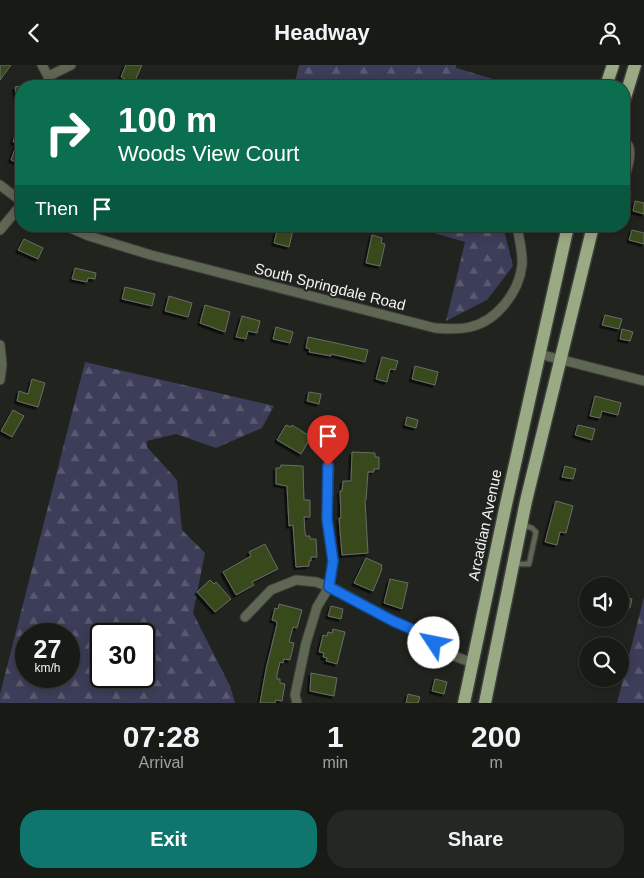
<!DOCTYPE html>
<style>
body{margin:0;font-family:Helvetica,sans-serif;background:#252723;color:#f1f3f6;height:100vh;display:flex;flex-direction:column;font-size:19px;white-space:nowrap}
*{box-sizing:border-box;margin:0}
p{font-size:16px;color:#9fa1a1}
.icon{flex:none;width:28px;height:28px;fill:none;stroke:currentColor;stroke-width:2;stroke-linecap:round;stroke-linejoin:round}
.map{position:relative;height:638px;overflow:hidden}
.sheet{display:flex;flex-direction:column;background:#181a16;flex:1}
.sheet>*{flex:none}
.guide{position:absolute;left:15px;top:15px;width:615px;height:152px;border-radius:20px;box-shadow:0 2px 12px #0003,0 0 0 1px #363835;background:#0b6e4f;color:#fff;overflow:hidden}
.tools{position:absolute;left:579px;top:512px;display:grid;gap:10px}
.tools a{display:grid;place-items:center;width:50px;height:50px;border-radius:50%;background:#181a16;box-shadow:0 2px 12px #0003,0 0 0 1px #363835;font-size:25px}
.speed{position:absolute;left:15px;top:558px;display:flex;gap:10px;font-size:25px;font-weight:700;text-align:center}
.speed>*{display:grid;place-content:center;width:65px;height:65px;border-radius:50%;background:#181a16;box-shadow:0 2px 12px #0003,0 0 0 1px #363835;line-height:1}
.speed small{font-size:12px;font-weight:400}
.speed .limit{border:2px solid #111;border-radius:8px;background:#fff;color:#111}
.pin{position:absolute;display:grid;place-items:center;width:42px;height:42px;color:#fff;margin:-51px -21px;border-radius:50% 50% 50% 0;rotate:-45deg;box-shadow:0 0 5px #0007}
.pin .icon{rotate:45deg}
.me{position:absolute;width:55px;margin:-28px;rotate:304deg;stroke-linejoin:round;filter:drop-shadow(0 0 4px #0008)}
.turn{display:flex;align-items:center;gap:18px;height:105px;padding:0 20px;font-size:22px}
.turn .icon{width:65px;height:65px;stroke-width:2.5}
.turn b{display:block;font-size:35px;line-height:42px}
.then{display:flex;align-items:center;height:48px;padding:0 20px;background:#0003;gap:10px;font-size:19px}
.eta{display:flex;justify-content:space-evenly;align-items:center;height:85px;text-align:center}
.eta b{font-size:30px;font-weight:800;line-height:35px}
.primary-button{display:flex;gap:10px;margin-top:auto;padding:10px 20px}
.primary-button a{flex:1;height:58px;border-radius:20px;background:#0f766e;color:#fff;font-size:20px;font-weight:800;line-height:58px;text-align:center}
.primary-button a+a{background:#252723;color:#f1f3f6}
header{display:flex;justify-content:space-between;align-items:center;height:65px;padding:0 20px;background:#181a16;font-size:22px;font-weight:800}
.map>svg:first-child{display:block}
.forest{fill:url(#forest-firs);fill-rule:evenodd}
.building{fill:#39481f;stroke:#6a6c67;filter:url(#shadow)}
.lines{fill:none;stroke-linecap:round;stroke-linejoin:round}
.lane-casing{stroke:#3d403c;stroke-width:7}
.street-casing{stroke:#3d403c;stroke-width:11}
.primary-casing{stroke:#3d403c;stroke-width:15}
.lane{stroke:#5e6654;stroke-width:4.5}
.street{stroke:#5e6654;stroke-width:9}
.primary{stroke:#9aaa84;stroke-width:12}
.route-casing{stroke:#114b97;stroke-width:12}
.route{stroke:#1a73e8;stroke-width:9}
.labels{text-anchor:middle;stroke-width:4;stroke-linejoin:round;paint-order:stroke}
.street-label{font-size:15px;fill:#f2f4f1;stroke:#20231e}
</style>
<header><svg class="icon" aria-label="back" viewBox="0 0 24 24"><path d="M15 5l-7 7 7 7"/></svg>Headway<svg class="icon" aria-label="person" viewBox="0 0 24 24"><circle cx="12" cy="8" r="4"/><path d="M4 21q1-7 8-7t8 7"/></svg></header>
<div class="map">
<svg width="644" height="638" viewBox="0 0 644 638">
<defs>
<pattern id="forest-firs" width="22" height="20" patternUnits="userSpaceOnUse" patternTransform="scale(1.25)"><rect width="22" height="20" fill="#3c3d58"/><path d="M5 1l3.5 6h-7zM16 11l3.5 6h-7z" fill="#595a70"/></pattern>
<filter id="shadow"><feDropShadow dx="-2.5" dy="2.5" stdDeviation="0" flood-color="#0009"/></filter>
</defs>
<rect width="100%" height="100%" fill="#20231e"/>
<g class="forest">
<path d="M299,0H456V3L517,21H294Z"/>
<path d="M410,161H503L513,201L487,235L446,256L465,177Z"/>
<path d="M85,297L274,341L262,363L216,383L176,369L147,376V382L177,415L182,465L205,488L193,548L230,621L235,638H0V629ZM26,569H69V611H26ZM101,569H144V611H101Z"/>
<path d="M644,532V638H617Z"/>
</g>
<g class="building">
<path d="M0,0H11L0,15Z"/>
<path d="M126,0H142L134,18L121,12Z"/>
<path d="M21,21V40H18L15,22Z"/>
<path d="M21,68V99L11,95L17,78L13,77L15,70L19,72Z"/>
<path d="M635,136L644,138V149L633,146Z"/>
<path d="M278,161H294L289,182L274,178Z"/>
<path d="M632,165L644,168V179L629,175Z"/>
<path d="M372,170L382,173L381,178L385,179L380,201L366,198Z"/>
<path d="M24,174L43,183L38,194L18,185Z"/>
<path d="M75,203L96,208L95,214L88,213L87,217L72,214Z"/>
<path d="M125,222L155,229L152,241L122,234Z"/>
<path d="M169,231L192,238L188,252L165,246Z"/>
<path d="M205,240L230,247L225,267L200,258Z"/>
<path d="M605,250L622,254L619,264L602,260Z"/>
<path d="M242,251L260,256L257,268L248,266L246,274L236,272Z"/>
<path d="M276,262L293,267L290,278L273,274Z"/>
<path d="M622,264L633,267L630,276L620,274Z"/>
<path d="M308,272L368,285L365,297L331,289V291L309,287L310,284L306,283Z"/>
<path d="M382,292L398,296L395,305L390,304L387,317L376,314Z"/>
<path d="M415,301L438,307L435,320L412,314Z"/>
<path d="M32,314L45,318L38,342L17,336L19,326L28,329Z"/>
<path d="M309,327L321,329L319,339L307,336Z"/>
<path d="M595,331L621,338L618,350L602,346L600,353L590,351Z"/>
<path d="M13,345L24,351L12,372L1,366Z"/>
<path d="M407,352L418,355L416,363L405,360Z"/>
<path d="M286,360L291,362L292,360L311,372L301,389L277,375Z"/>
<path d="M578,360L595,364L592,375L575,370Z"/>
<path d="M352,387L375,388V392H379V404H374V407H368L366,435H365L368,488L342,490L339,453H341L340,426H342L343,416H351Z"/>
<path d="M281,400L303,401L304,435H310V452H304L305,468L306,471H310V474H316L317,492H311V496H309V501L296,502L293,460L289,461L287,421L276,419V403H280Z"/>
<path d="M565,401L576,404L573,414L562,412Z"/>
<path d="M556,436L573,441L566,468L560,467L557,480L545,477Z"/>
<path d="M265,479L278,504L252,517L254,520L236,530L223,507L251,491L249,487Z"/>
<path d="M366,493L382,500L381,503L382,504L373,526L354,518Z"/>
<path d="M390,514L408,518L402,544L384,538Z"/>
<path d="M210,515L214,519L216,517L231,534L215,547L197,527Z"/>
<path d="M620,531L632,534L630,543L620,540Z"/>
<path d="M279,539L302,545L297,563L293,562L289,577L294,578L290,595L284,594L283,598L280,597L277,610V614H280V618L285,619L282,636L276,635L275,638H260L266,604L277,559L276,556L272,555L275,543L278,544Z"/>
<path d="M331,541L343,544L341,554L328,551Z"/>
<path d="M333,564L345,567L337,599L326,596L327,593L323,592L324,588L319,587L323,570L327,571L328,567L332,568Z"/>
<path d="M311,608L337,613L334,631L310,626Z"/>
<path d="M435,614L447,617L444,629L432,626Z"/>
<path d="M408,629L420,632L418,638H406Z"/>
</g>
<g class="lines">
<defs>
<path id="lane" d="M515,499H529L536,467L532,463L523,460"/>
<g id="street">
<path d="M42,0L53,21"/>
<path d="M49,11L71,0"/>
<path d="M624,76C636,83 626,105 624,116"/>
<path d="M0,120L21,136"/>
<path d="M624,123L626,128"/>
<path d="M66,161L89,171L151,190L435,263C446,264 458,265 470,262C497,256 519,227 522,200C523,187 519,174 517,161"/>
<path d="M0,165L21,140"/>
<path d="M0,280L2,300L0,315"/>
<path d="M539,289L644,316"/>
<path d="M245,552L271,525L296,515L316,517L337,525L393,556L423,569L446,588L473,598"/>
<path d="M297,638L295,630L306,578L317,542L329,522L333,496L327,454L329,401"/>
</g>
<g id="primary">
<path d="M606,21L613,0"/>
<path d="M624,36L635,0"/>
<path d="M464,638L505,444L568,161"/>
<path d="M485,638L526,436L593,161"/>
</g>
</defs>
<use href="#lane" class="lane-casing"/>
<use href="#street" class="street-casing"/>
<use href="#primary" class="primary-casing"/>
<use href="#lane" class="lane"/>
<use href="#street" class="street"/>
<use href="#primary" class="primary"/>
</g>
<g class="lines">
<defs>
<path id="route" d="M328,401L327,454L333,496L329,522L393,556L423,569L434,578"/>
</defs>
<use href="#route" class="route-casing"/>
<use href="#route" class="route"/>
</g>
<g class="labels">
<g class="street-label">
<text transform="translate(330 222) rotate(14)" y="5">South Springdale Road</text>
<text transform="translate(485 460) rotate(-78)" y="5">Arcadian Avenue</text>
</g>
</g>
</svg>
<div class="tools">
<a><svg class="icon" aria-label="sound" viewBox="0 0 24 24"><path d="M4 9h4l5-4v14l-5-4H4zM17 9q2 3 0 6"/></svg></a>
<a><svg class="icon" aria-label="search" viewBox="0 0 24 24"><circle cx="10" cy="10" r="6"/><path d="M15 15l6 6"/></svg></a>
</div>
<div class="speed"><div>27<small>km/h</small></div><div class="limit">30</div></div>
<div class="pin" style="left:328px;top:401px;background:#d93025"><svg class="icon" aria-label="arrive" viewBox="0 0 24 24"><path d="M6 21V4h12l-3 4 3 4H6"/></svg></div>
<svg class="me" style="left:434px;top:578px" viewBox="-20 -20 40 40"><circle r="19" fill="#fff"/><path d="M0-13L10 11 0 6-10 11z" fill="#1a73e8"/></svg>
<div class="guide">
<div class="turn"><svg class="icon" aria-label="right" viewBox="0 0 24 24"><path d="M7 20v-9h11M14 6l5 5-5 5"/></svg><div><b>100 m</b>Woods View Court</div></div>
<div class="then">Then<svg class="icon" aria-label="arrive" viewBox="0 0 24 24"><path d="M6 21V4h12l-3 4 3 4H6"/></svg></div>
</div>
</div>
<section class="sheet">
<div class="eta">
<div><b>07:28</b><p>Arrival</p></div>
<div><b>1</b><p>min</p></div>
<div><b>200</b><p>m</p></div>
</div>
<div class="primary-button"><a>Exit</a><a>Share</a></div>
</section>
